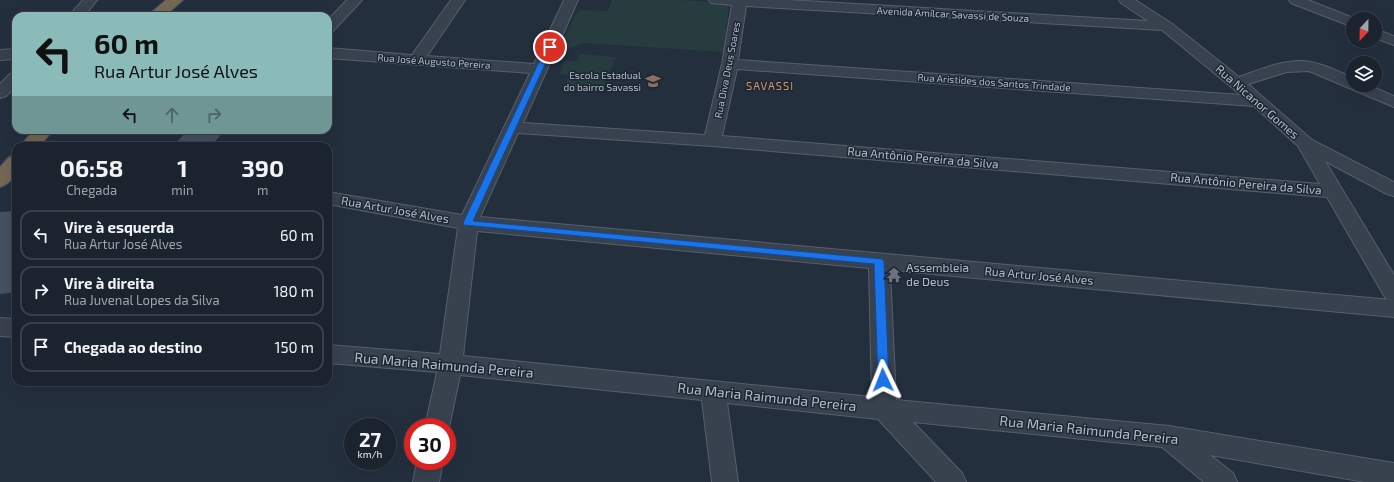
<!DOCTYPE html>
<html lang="pt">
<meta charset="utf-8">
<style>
body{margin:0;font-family:"Exo 2",sans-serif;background:#242b36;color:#f1f3f6;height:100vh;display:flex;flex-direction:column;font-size:15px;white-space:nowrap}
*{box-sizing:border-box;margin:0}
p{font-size:13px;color:#a0a4aa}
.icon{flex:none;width:22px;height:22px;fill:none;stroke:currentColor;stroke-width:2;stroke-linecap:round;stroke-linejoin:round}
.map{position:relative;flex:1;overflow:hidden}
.drawer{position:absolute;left:12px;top:142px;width:320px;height:244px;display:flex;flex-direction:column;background:#1b232e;border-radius:12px;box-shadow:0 4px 16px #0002,0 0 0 1px #39404a}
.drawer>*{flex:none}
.hud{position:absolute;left:12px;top:12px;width:320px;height:122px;border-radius:12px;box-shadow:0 4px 16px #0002,0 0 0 1px #39404a;background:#8bbbb9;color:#111;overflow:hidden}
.needle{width:26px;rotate:202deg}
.tools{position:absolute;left:1346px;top:12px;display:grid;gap:8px}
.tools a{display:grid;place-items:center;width:36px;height:36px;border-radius:50%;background:#1b232e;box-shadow:0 4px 16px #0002,0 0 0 1px #39404a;font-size:20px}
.speed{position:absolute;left:344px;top:418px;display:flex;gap:8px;font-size:20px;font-weight:700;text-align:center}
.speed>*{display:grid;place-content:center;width:52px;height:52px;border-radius:50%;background:#1b232e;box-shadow:0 4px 16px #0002,0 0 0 1px #39404a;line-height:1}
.speed small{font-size:10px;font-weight:400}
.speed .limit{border:6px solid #d22;background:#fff;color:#111}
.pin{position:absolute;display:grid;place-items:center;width:34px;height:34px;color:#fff;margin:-17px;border:2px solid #fff;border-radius:50%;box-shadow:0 1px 4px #0007}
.me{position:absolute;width:44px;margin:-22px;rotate:358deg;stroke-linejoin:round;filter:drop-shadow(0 0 3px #0008)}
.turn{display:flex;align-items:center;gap:14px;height:84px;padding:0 16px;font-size:18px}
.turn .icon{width:52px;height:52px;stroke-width:2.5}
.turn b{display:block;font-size:28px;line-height:34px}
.lanes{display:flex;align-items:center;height:38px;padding:0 16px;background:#0003;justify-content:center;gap:20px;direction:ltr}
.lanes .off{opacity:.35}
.eta{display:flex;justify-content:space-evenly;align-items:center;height:68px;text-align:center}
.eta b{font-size:24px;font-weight:700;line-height:28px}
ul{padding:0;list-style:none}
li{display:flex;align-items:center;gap:12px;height:50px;margin:0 8px 6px;padding:0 8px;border:2px solid #39404a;border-radius:12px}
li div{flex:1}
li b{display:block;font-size:15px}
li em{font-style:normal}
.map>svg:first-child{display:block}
.green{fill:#263c3f}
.building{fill:#455162}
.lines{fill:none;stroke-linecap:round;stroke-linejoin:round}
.minor-casing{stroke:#565f6c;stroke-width:2}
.highway-casing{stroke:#434c59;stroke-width:2}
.minor{fill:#38414e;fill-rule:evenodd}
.highway{fill:#746855;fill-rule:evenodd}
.route{fill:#1a73e8;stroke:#114b97}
.labels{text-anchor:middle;stroke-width:3;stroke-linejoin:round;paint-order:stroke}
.far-street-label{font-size:10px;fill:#b4bcc9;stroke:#1d2633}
.far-poi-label{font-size:10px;fill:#b4bcc9;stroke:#1d2633;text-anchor:end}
.far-neighbourhood-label{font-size:11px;letter-spacing:1px;fill:#d59563;stroke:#1d2633}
.street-label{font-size:12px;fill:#b4bcc9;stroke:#1d2633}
.poi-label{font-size:12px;fill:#b4bcc9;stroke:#1d2633;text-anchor:start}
.near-street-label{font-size:14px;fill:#b4bcc9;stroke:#1d2633}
</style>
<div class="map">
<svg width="1394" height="482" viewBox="0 0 1394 482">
<rect width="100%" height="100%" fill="#242f3e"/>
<g class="green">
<path d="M612,0H679L729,3L724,52L583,43L555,55L578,10L608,11Z"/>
<path d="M579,54L616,57L602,90L563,89L569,75L559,74L565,61H577Z"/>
</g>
<g class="building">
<path d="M188,130H225L211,146H173Z"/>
<path d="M16,211V285L10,293L0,294V212Z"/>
</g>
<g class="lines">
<defs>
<g id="minor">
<path d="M83,0H97L84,16H69Z"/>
<path d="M347,0H362L333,31L328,32V20Z"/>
<path d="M451,0H465L427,56L534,64L564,0H578L523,123L705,135L722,64L732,5L711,3L709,0H788L1148,21L1121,3L1119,0H1135L1171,23L1239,77C1259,70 1281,60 1303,61C1320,62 1337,71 1353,78V85H1368L1394,96V107L1309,71L1287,72L1248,84L1312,140L1394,182V196L1387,194L1325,161L1394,275V317L890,270L896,400L1169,426L1394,463V482H1365L1210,455L1233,473L1237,482H1204L1162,447L913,422L962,473L966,482H936L878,419L727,403L738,482H712L702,400L460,375L449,427L447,432V427H425L437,372L328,363V345L440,354L458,228L328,204V192L462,215L530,73L328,58V48L412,55ZM746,6L1162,30L1241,95L738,60ZM737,69L1254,106L1298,146L1320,184L722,136ZM518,133L712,146L1327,197L1386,299L1392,300L480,217ZM477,231L869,268L872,397L463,356Z"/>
<path d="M1289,0H1308L1356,19H1353V27L1291,3Z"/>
<path d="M1375,29L1394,36V45L1375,38Z"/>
<path d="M16,49V59L0,60V50Z"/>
<path d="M16,72V86L6,96L0,98V84L10,74Z"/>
<path d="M0,318L16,319V337L0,336Z"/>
<path d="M417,461H443L439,482H413Z"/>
</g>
<g id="highway">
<path d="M166,0H183L165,16H147Z"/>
<path d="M34,130H53L40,146H20Z"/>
<path d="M16,155C16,169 16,182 0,187V167L9,157Z"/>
</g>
</defs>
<use href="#minor" class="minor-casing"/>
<use href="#highway" class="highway-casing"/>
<use href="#minor" class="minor"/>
<use href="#highway" class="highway"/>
</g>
<path class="route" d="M547,45L553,47L473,221L882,259L884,262L889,380L887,383L883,384L880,383L878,380L874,264L464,225L463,223Z"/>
<defs>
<symbol id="school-bare" viewBox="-9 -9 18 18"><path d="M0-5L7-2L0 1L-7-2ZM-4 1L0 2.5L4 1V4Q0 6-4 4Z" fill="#8d6e63" stroke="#1d2633" stroke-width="2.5" paint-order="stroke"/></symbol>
<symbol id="temple-bare" viewBox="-9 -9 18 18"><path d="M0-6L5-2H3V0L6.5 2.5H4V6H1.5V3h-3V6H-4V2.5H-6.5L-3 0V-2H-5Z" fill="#6b7280" stroke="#1d2633" stroke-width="2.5" paint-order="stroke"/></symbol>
</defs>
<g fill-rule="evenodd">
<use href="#school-bare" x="642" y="70" width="22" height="22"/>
<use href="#temple-bare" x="883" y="264" width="22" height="22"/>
</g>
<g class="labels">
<g class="far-street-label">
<text transform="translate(953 14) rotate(3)" y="4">Avenida Amílcar Savassi de Souza</text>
<text transform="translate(434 61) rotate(4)" y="4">Rua José Augusto Pereira</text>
<text transform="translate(727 70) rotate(-79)" y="4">Rua Diva Deus Soares</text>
<text transform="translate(994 82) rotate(4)" y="4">Rua Aristides dos Santos Trindade</text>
</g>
<g class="far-poi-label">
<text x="641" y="79">Escola Estadual<tspan x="641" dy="12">do bairro Savassi</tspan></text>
</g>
<g class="far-neighbourhood-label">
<text x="770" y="90">SAVASSI</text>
</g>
<g class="street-label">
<text transform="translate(1257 102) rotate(41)" y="4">Rua Nicanor Gomes</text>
<text transform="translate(923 158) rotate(5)" y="4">Rua Antônio Pereira da Silva</text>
<text transform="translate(1246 184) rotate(5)" y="4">Rua Antônio Pereira da Silva</text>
<text transform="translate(395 210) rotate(10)" y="4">Rua Artur José Alves</text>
<text transform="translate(1039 276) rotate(5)" y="4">Rua Artur José Alves</text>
</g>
<g class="poi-label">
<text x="906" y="272">Assembleia<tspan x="906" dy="14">de Deus</tspan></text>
</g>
<g class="near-street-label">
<text transform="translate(444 365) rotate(5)" y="5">Rua Maria Raimunda Pereira</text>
<text transform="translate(767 397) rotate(6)" y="5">Rua Maria Raimunda Pereira</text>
<text transform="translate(1089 430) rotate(6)" y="5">Rua Maria Raimunda Pereira</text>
</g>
</g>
</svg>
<div class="tools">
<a><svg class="needle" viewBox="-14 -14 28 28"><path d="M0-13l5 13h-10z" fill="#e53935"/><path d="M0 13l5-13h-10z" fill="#a0a4aa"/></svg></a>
<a><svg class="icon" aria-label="layers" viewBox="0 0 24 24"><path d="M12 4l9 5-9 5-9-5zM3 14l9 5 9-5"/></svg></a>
</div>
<div class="speed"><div>27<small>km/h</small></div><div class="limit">30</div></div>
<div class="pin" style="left:550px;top:47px;background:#d93025"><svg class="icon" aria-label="arrive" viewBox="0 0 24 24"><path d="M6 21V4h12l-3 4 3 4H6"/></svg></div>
<svg class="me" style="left:883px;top:380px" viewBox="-20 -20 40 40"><path d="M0-17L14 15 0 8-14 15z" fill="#1a73e8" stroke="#fff" stroke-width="4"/></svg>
<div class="hud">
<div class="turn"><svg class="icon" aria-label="left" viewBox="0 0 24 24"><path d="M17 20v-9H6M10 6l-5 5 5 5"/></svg><div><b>60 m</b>Rua Artur José Alves</div></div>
<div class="lanes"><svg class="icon" aria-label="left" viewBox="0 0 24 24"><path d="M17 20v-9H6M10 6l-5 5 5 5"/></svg><svg class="icon off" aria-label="ahead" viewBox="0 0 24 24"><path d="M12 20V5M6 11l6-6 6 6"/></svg><svg class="icon off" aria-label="right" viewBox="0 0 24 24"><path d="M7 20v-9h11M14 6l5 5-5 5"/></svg></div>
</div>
<section class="drawer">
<div class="eta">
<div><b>06:58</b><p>Chegada</p></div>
<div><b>1</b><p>min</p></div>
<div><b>390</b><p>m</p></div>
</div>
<ul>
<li><svg class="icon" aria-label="left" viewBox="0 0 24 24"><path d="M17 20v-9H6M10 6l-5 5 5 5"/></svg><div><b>Vire à esquerda</b><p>Rua Artur José Alves</p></div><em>60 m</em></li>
<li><svg class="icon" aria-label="right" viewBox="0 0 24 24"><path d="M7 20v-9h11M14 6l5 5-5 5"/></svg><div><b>Vire à direita</b><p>Rua Juvenal Lopes da Silva</p></div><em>180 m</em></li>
<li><svg class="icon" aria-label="arrive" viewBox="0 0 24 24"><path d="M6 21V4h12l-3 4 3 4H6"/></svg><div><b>Chegada ao destino</b></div><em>150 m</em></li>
</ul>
</section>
</div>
